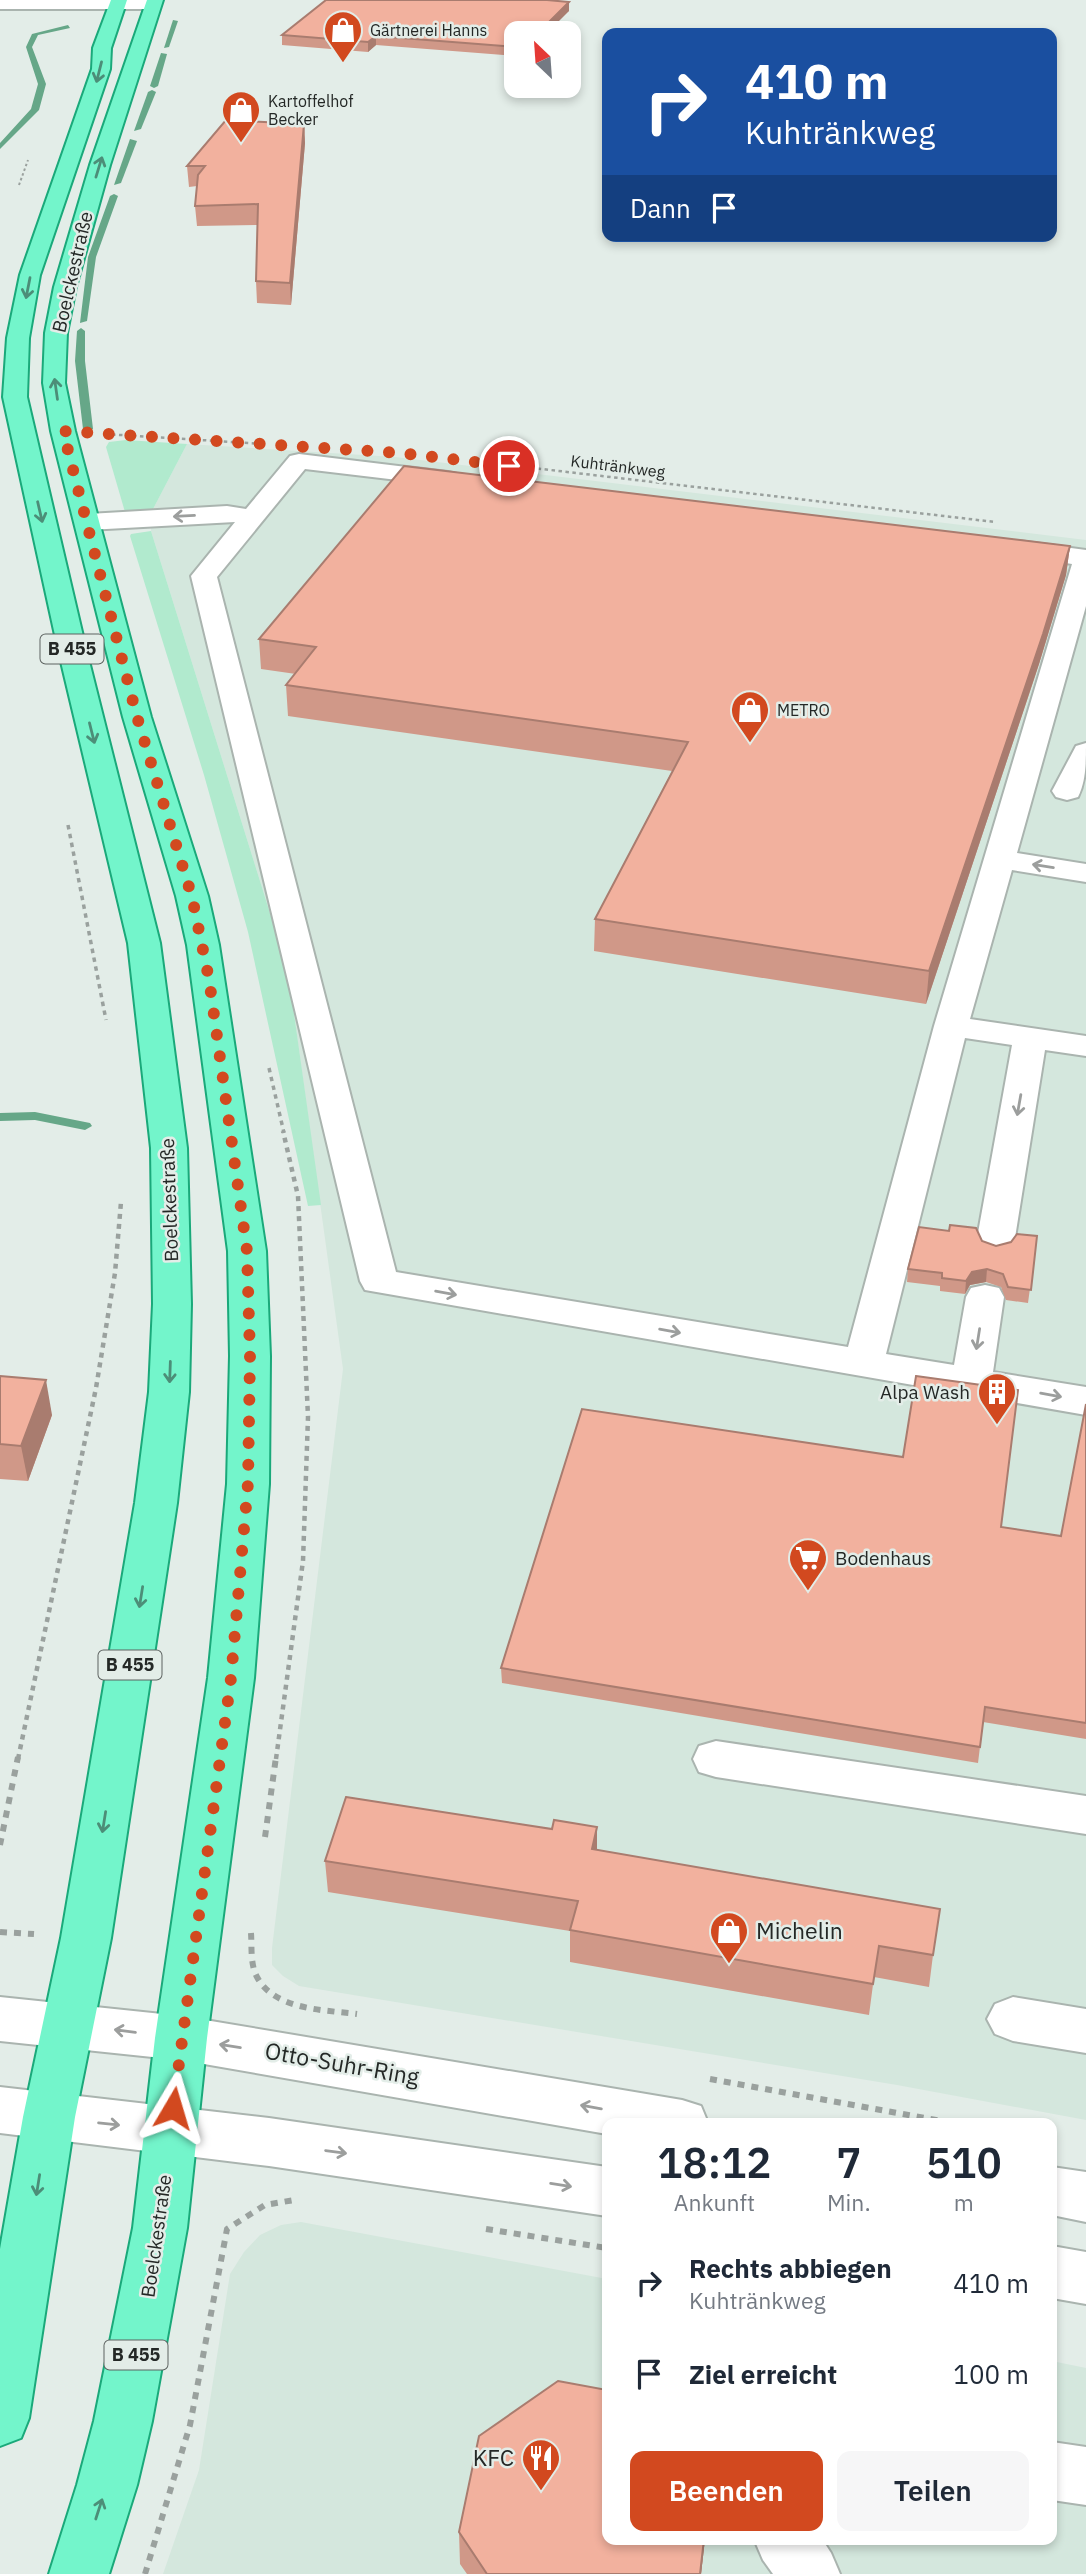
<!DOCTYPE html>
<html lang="de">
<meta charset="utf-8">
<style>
body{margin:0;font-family:"IBM Plex Sans",sans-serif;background:#f6f6f7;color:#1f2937;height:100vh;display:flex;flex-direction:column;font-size:26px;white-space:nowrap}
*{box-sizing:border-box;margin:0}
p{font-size:23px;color:#747a83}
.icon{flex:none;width:38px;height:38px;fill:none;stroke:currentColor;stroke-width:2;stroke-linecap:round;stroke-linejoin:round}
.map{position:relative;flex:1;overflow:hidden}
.side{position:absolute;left:602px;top:2118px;width:455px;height:427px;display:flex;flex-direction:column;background:#fff;border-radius:14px;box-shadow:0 4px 10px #0003}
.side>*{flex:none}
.guide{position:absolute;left:602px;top:28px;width:455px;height:214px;border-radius:14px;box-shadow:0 4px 10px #0003;background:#1a4fa0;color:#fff;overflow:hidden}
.needle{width:46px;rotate:335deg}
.controls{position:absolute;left:504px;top:21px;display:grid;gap:14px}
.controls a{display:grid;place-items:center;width:77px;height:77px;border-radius:14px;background:#fff;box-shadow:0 4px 10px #0003;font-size:35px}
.pin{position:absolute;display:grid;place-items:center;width:60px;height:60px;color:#fff;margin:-30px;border:4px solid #fff;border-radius:50%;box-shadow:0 2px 7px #0007}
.me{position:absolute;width:77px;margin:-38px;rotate:7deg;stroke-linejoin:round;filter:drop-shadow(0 0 5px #0008)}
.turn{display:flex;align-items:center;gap:24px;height:147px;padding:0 28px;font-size:32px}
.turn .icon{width:91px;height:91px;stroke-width:2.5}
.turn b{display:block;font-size:49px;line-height:60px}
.then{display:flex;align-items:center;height:66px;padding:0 28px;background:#0003;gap:14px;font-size:26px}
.eta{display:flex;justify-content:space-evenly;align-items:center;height:119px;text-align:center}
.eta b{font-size:42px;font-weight:600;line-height:49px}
.action{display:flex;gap:14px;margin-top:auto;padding:14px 28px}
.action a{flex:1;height:80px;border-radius:14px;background:#d2491f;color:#fff;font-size:28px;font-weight:600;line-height:80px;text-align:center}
.action a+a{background:#f6f6f7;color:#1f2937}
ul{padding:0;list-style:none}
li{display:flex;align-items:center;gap:21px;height:91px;padding:0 28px}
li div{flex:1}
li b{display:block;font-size:26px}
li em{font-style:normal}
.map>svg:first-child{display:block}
.built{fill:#d4e7dd}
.green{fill:#b1eace}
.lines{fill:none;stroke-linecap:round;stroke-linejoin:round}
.stream{fill:#66a788;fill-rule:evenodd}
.minor-casing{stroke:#aab4af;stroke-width:4}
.major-casing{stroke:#1aa97a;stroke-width:4}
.path-far4{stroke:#9aa19e;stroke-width:2;stroke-dasharray:2.5 2.5;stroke-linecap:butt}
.path-far3{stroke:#9aa19e;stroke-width:2.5;stroke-dasharray:3.5 3.5;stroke-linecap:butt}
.path-far2{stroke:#9aa19e;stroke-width:3.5;stroke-dasharray:4.5 4.5;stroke-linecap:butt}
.path-far1{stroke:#9aa19e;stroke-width:4.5;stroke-dasharray:5 5;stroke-linecap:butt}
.path{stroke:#9aa19e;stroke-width:6;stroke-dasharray:7 7;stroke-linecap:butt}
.minor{fill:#fff;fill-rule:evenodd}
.major{fill:#73f5cb;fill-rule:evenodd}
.wall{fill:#d09888}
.shaded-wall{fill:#a97c6f}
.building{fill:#f2b19e;stroke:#a97c6f;stroke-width:2}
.oneway{stroke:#4c8e78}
.oneway2{stroke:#9c9e9d}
.route{stroke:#d2491f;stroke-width:12;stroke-dasharray:0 21.6}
.labels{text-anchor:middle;stroke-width:5;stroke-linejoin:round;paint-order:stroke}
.far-poi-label{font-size:16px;fill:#242826;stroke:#e3ede8;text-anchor:start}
.far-street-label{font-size:16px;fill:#242826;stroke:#e3ede8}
.shield{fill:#e3ede8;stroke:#5d6360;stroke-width:2}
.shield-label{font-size:18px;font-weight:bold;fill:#242826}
.street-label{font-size:19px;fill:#242826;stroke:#e3ede8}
.poi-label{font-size:19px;fill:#242826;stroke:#e3ede8;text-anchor:end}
.near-poi-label{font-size:23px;fill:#242826;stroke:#e3ede8;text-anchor:start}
.near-street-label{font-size:23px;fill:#242826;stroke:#e3ede8}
</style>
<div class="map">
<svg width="1086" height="2574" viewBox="0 0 1086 2574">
<rect width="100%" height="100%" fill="#e3ede8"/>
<g class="built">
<path d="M187,444L395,457L1086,540V2120L897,2085L299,1986L283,1976L272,1965V1948L343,1369L288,971L151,531L152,511Z"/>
<path d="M301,2222L607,2279V2539H1052V2361L1086,2368V2574H163L199,2470L230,2274L244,2252L260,2235L281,2225Z"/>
</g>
<g class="green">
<path d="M126,440L187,444L152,511L125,512L106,447L109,442Z"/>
<path d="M151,531L288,971L321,1205L308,1206L248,932L204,775L130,536L131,534Z"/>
</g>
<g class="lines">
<g class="stream">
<path d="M173,20L178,21L169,47L164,48Z"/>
<path d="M68,25L70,28L38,35L32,47L46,84L39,110L0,149V143L31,109L38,84L26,47L32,34Z"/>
<path d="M161,53L167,54L158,86L154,88L150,86Z"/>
<path d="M152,90L156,92L141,129L134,131L148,92Z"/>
<path d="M130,139L137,141L121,183L114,185Z"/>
<path d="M114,194L118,196L96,257L87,321L80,323L88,257L110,196Z"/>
<path d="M81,328L85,331V361L93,429L88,432L83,429L75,361L77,331Z"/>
<path d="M35,1112L90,1123L92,1126L85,1130L35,1120L0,1121V1113Z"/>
</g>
<defs>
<g id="minor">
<path d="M0,0H157L161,4L153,9H0Z"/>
<path d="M299,454L448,472L457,474L460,479L457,484L448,486L305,469L217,577L396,1272L848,1347L934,1026L1072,564L1010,554L1006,549L1010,544L1019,541L1086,550V606L1017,853L1086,864V882L1012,870L970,1019L1086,1036V1056L1045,1050L1014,1244L1008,1252L995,1256L982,1252L976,1244L1012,1045L965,1038L886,1354L954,1365L966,1297L971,1288L985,1285L999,1288L1004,1297L993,1372L1086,1387V1415L365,1290L360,1281L191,576L235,522L88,530L79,527L75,522L79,517L88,514L227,506L246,509L290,456Z"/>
<path d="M1086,743C1086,763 1086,781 1078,797L1067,800L1056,797L1052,791L1076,746Z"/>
<path d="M716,1741L1086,1796V1834L716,1777L699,1772L693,1759L699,1746Z"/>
<path d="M0,1997L181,2016L682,2100L701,2106L708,2123H607V2134L181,2060L0,2041Z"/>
<path d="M1013,1997L1086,2009V2053L1013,2041L995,2034L987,2019L995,2004Z"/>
<path d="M0,2087L269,2118L607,2167V2216L269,2166L0,2133Z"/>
<path d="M1052,2167L1086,2172V2222L1052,2215Z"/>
<path d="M1052,2246L1086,2252V2304L1052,2298Z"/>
<path d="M1052,2442L1086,2447V2505L1052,2500Z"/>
<path d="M754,2539H822L831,2553L840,2574H773L763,2560Z"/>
</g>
<g id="major">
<path d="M111,0H127L111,48L110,69L40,275L29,338L27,397L86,649L160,943L187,1148L191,1304L189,1392L177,1503L111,1938L75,2117L29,2418L21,2438L0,2446V2249L23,2117L61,1938L135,1503L149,1392L153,1304L151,1148L128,943L58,649L3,397L7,338L20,275L92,69L93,48Z"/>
<path d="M147,0H163L110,165L76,287L67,333L65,383L75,431L151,717L208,896L219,945L266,1251L270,1356L269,1484L254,1678L207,2038L187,2228L152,2421L137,2485L109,2574H49L77,2485L94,2421L133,2228L155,2038L208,1678L227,1484L230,1356L228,1251L187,945L176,896L123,717L51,431L43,383L45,333L54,287L90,165Z"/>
</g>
</defs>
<use href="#minor" class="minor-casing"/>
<use href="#major" class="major-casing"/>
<path class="path-far4" d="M19,185L28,160"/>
<g class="path-far3">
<path d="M105,434L264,444"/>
<path d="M482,462L995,522"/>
</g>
<g class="path-far2">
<path d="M68,825L106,1020"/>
<path d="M269,1068L284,1133"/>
</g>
<g class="path-far1">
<path d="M18,1759L96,1388L115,1273L121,1202"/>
<path d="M276,1759L303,1561L308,1417L298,1196L283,1131"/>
</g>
<g class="path">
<path d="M265,1837L276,1757"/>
<path d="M0,1845L18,1757"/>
<path d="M0,1932L34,1934"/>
<path d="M251,1933C252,1947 250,1964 257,1977C274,2010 325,2010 357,2014"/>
<path d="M710,2079L952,2123"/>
<path d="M486,2229L607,2248"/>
<path d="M145,2574L190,2425L227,2229L265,2205L294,2200"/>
</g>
<use href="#minor" class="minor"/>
<use href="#major" class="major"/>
</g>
<g class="wall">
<path d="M569,2V11L516,33V56L376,45L368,52L282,45V35Z"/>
<path d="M304,124L305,143L291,305L257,303L256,281L258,225L197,226L195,206L197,186L189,187L187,166Z"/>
<path d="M1070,546L1066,575L1039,664L926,1004L594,951L595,919L672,771L288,716L286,685L296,674L261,669L259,639Z"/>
<path d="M1037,1236L1028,1303L1006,1300L1001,1287L986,1282L970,1285L965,1294L940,1291V1286L907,1282L908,1269L982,1241L996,1246Z"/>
<path d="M0,1376L52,1415L28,1481L0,1479Z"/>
<path d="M1086,1404V1739L983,1722L978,1763L502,1683L501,1668L1001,1527L1061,1536Z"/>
<path d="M597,1850L933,1955L929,1987L874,1977L869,2015L570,1962V1931L328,1892L325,1861Z"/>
<path d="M459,2532L607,2539H705L701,2574H467L460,2564Z"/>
</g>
<g class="shaded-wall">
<path d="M569,2V11L547,33H538Z"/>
<path d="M376,36V45L368,52V42Z"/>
<path d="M304,124L305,143L291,305L290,283Z"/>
<path d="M1070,546L1066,575L1039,664L926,1004L929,971Z"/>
<path d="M987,1269L986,1282L970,1285L965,1294L966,1281L972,1272Z"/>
<path d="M46,1380L52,1415L28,1481L21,1446Z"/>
<path d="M597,1827V1858L592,1849Z"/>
<path d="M704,2539H705L701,2574H700Z"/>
</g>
<g class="building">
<path d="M326,0H547L569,2L538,33H516V47L376,36L368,42L282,35Z"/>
<path d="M226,120L304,124L290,283L256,281L258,204L195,206L198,175L205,166H187Z"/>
<path d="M404,466L1070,546L1043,634L929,971L595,919L688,742L286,685L316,647L259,639Z"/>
<path d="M950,1225L976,1228L982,1241L996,1246L1011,1242L1017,1234L1037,1236L1031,1290L1008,1287L1003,1274L987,1269L972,1272L966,1281L942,1278V1273L908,1269L919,1227L949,1231Z"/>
<path d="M0,1376L46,1380L21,1446L0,1444Z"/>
<path d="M916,1376L1018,1390L1001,1527L1061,1536L1086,1404V1723L985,1707L980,1747L501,1668L582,1409L903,1457Z"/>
<path d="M346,1797L552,1829L554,1820L597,1827L592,1849L940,1909L933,1955L879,1946L873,1984L570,1930L578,1901L325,1861Z"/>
<path d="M558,2381L607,2390V2539H704L700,2574H487L459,2532L479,2436Z"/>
</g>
<defs><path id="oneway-shaft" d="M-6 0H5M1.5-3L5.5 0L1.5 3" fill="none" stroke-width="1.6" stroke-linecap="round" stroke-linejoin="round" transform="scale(1.75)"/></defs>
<g class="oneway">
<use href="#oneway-shaft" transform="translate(99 72) rotate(104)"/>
<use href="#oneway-shaft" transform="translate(99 167) rotate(-73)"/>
<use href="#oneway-shaft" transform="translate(28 288) rotate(101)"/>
<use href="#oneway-shaft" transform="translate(56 389) rotate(-98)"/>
<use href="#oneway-shaft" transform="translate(40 512) rotate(77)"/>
<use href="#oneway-shaft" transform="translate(92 733) rotate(76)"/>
<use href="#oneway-shaft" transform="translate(170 1372) rotate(92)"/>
<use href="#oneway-shaft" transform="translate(141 1597) rotate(99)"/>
<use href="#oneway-shaft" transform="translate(104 1822) rotate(99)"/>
<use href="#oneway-shaft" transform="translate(38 2185) rotate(99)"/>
<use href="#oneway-shaft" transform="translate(99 2509) rotate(-72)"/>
</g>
<g class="oneway2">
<use href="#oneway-shaft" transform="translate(184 516) rotate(177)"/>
<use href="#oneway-shaft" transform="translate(1043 866) rotate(-171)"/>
<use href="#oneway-shaft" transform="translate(1019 1105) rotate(100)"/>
<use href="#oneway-shaft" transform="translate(446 1293) rotate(10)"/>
<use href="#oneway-shaft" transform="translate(670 1331) rotate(10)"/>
<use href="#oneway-shaft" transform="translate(978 1339) rotate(99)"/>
<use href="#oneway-shaft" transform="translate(1051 1395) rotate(10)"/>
<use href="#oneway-shaft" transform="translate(125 2031) rotate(-173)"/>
<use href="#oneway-shaft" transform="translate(230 2046) rotate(-171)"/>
<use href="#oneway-shaft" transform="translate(591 2107) rotate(-170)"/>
<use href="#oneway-shaft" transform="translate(109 2124) rotate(6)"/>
<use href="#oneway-shaft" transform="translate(336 2152) rotate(8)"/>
<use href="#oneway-shaft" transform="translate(561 2185) rotate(9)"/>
</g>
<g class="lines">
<path class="route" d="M173,2108L231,1678L248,1483L250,1356L247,1251L209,979L192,897L137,717L63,431L400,453L509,466"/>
</g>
<defs>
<symbol id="shop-pin" viewBox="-11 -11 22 30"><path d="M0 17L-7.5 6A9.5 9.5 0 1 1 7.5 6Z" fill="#d2491f" stroke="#e3ede8"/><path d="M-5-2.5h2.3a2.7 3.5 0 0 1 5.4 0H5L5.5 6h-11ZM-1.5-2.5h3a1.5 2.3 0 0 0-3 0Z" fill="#fff"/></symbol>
<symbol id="building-pin" viewBox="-11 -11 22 30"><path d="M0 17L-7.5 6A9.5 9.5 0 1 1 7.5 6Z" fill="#d2491f" stroke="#e3ede8"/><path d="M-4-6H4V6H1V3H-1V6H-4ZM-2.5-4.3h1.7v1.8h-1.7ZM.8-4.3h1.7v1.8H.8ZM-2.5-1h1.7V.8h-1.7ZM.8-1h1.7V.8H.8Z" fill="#fff"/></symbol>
<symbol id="supermarket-pin" viewBox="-11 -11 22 30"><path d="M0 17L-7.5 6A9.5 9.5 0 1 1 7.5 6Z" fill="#d2491f" stroke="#e3ede8"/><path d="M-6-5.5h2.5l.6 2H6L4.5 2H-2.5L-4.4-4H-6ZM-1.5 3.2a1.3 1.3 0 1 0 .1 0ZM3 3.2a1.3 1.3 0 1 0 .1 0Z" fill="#fff"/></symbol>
<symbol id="restaurant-pin" viewBox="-11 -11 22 30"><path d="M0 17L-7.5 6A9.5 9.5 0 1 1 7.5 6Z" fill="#d2491f" stroke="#e3ede8"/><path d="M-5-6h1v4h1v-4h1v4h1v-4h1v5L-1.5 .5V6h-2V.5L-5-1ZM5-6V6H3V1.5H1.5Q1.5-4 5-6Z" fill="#fff"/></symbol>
</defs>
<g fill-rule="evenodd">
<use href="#shop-pin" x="321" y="8" width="44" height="60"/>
<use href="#shop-pin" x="219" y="88" width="44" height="60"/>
<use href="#shop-pin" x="728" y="688" width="44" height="60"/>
<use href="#building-pin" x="975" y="1370" width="44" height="60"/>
<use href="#supermarket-pin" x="786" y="1536" width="44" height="60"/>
<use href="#shop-pin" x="707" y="1909" width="44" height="60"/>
<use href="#restaurant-pin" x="519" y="2436" width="44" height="60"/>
</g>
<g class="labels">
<g class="far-poi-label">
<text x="370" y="36">Gärtnerei Hanns</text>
<text x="268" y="107">Kartoffelhof<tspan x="268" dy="18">Becker</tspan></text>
<text x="777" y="716">METRO</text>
</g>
<g class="far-street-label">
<text transform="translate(618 466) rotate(7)" y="6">Kuhtränkweg</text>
</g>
<g class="shield">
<rect x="40.5" y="634.5" width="63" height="29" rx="5"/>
<rect x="98.5" y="1650.5" width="63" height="29" rx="5"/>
<rect x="104.5" y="2340.5" width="63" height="29" rx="5"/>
</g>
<g class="shield-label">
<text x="72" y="655">B 455</text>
<text x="130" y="1671">B 455</text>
<text x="136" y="2361">B 455</text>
</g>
<g class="street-label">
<text transform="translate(72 272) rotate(-77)" y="7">Boelckestraße</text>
<text transform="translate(169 1200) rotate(-92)" y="7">Boelckestraße</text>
<text transform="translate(156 2236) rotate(-82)" y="7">Boelckestraße</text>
</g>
<g class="poi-label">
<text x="970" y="1399">Alpa Wash</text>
<text x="835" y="1565" text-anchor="start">Bodenhaus</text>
</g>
<g class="near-poi-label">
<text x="756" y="1939">Michelin</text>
<text x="514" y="2466" text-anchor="end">KFC</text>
</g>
<g class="near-street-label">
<text transform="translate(342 2064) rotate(10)" y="8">Otto-Suhr-Ring</text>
</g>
</g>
</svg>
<div class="controls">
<a><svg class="needle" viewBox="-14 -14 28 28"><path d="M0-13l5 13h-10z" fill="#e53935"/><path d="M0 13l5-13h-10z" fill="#747a83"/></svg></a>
</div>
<div class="pin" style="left:509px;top:466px;background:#d93025"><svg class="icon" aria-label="arrive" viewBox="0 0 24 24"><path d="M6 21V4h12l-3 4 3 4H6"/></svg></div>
<svg class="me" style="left:173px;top:2108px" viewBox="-20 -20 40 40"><path d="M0-17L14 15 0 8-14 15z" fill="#d2491f" stroke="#fff" stroke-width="4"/></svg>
<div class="guide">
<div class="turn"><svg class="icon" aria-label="right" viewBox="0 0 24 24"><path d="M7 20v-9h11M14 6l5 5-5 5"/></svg><div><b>410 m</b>Kuhtränkweg</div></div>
<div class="then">Dann<svg class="icon" aria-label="arrive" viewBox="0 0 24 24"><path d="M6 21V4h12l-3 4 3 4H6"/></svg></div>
</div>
<section class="side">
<div class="eta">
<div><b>18:12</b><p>Ankunft</p></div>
<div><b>7</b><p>Min.</p></div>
<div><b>510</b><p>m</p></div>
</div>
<ul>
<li><svg class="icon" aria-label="right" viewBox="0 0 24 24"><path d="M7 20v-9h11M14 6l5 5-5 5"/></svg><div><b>Rechts abbiegen</b><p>Kuhtränkweg</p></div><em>410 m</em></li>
<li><svg class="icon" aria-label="arrive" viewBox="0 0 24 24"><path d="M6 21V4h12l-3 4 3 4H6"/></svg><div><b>Ziel erreicht</b></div><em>100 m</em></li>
</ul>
<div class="action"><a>Beenden</a><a>Teilen</a></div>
</section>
</div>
